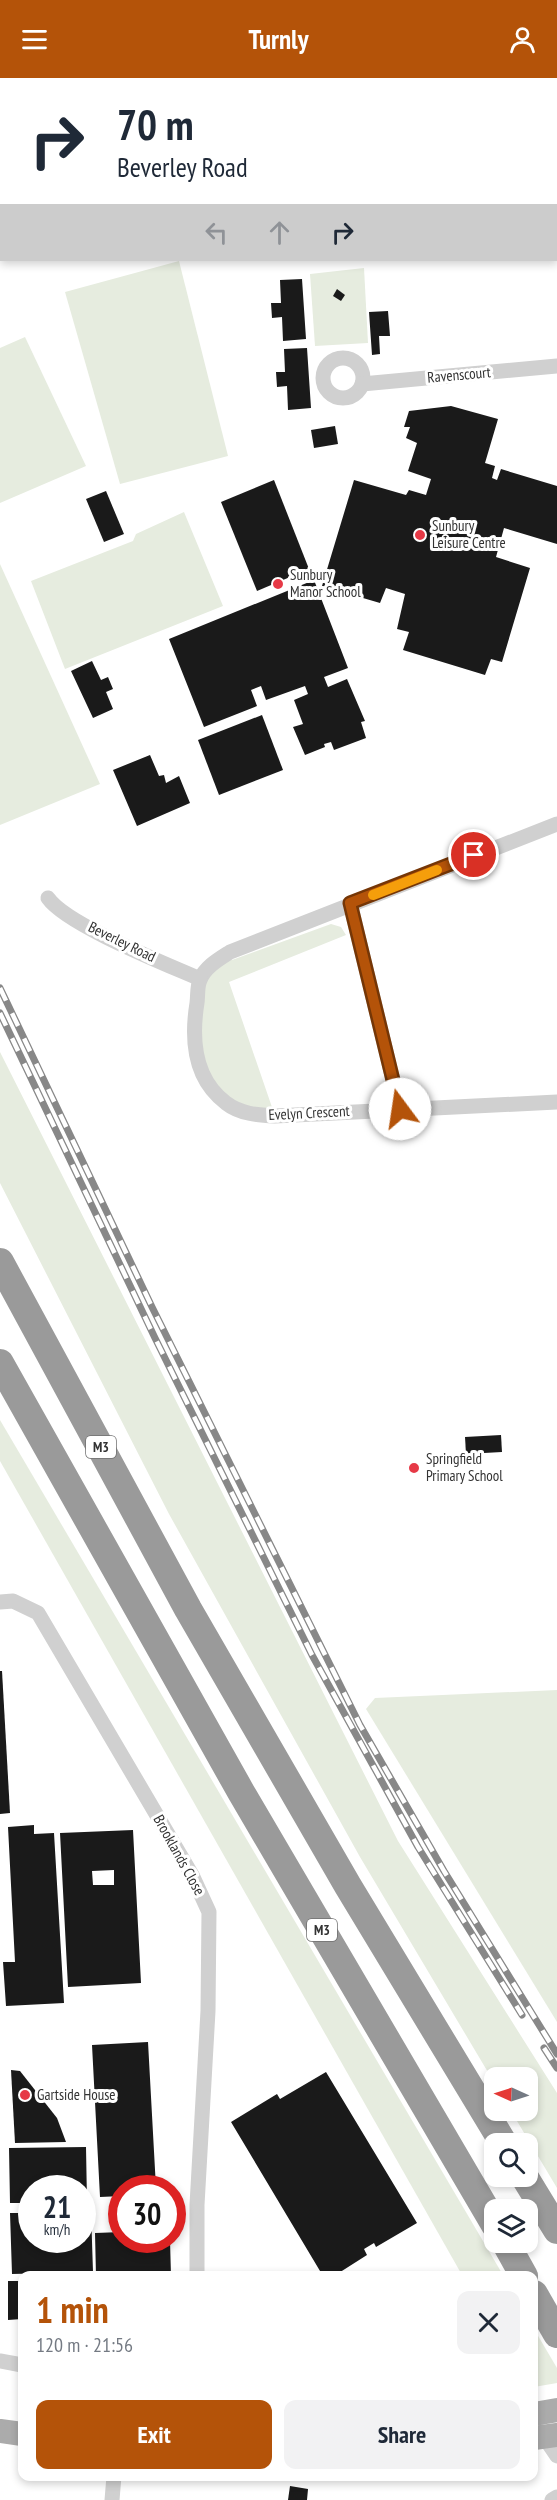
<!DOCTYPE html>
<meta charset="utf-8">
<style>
body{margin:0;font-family:"PT Sans Narrow",sans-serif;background:#f2f2f3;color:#1f2937;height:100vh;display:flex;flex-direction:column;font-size:22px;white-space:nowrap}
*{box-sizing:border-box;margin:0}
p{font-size:20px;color:#747a83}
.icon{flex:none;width:33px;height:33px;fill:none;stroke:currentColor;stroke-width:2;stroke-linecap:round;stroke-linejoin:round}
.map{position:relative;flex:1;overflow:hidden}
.side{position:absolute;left:18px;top:2193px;width:520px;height:210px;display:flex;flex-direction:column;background:#fff;border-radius:12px;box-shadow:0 3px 9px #0003}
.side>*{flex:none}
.banner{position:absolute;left:0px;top:0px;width:558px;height:183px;box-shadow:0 3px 9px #0003;background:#fff;color:#1f2937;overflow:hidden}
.needle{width:39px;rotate:273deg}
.controls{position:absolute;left:484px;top:1989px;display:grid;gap:12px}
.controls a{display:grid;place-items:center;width:54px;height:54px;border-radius:12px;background:#fff;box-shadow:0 3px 9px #0003;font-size:30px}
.speed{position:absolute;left:18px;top:2097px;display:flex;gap:12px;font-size:30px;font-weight:700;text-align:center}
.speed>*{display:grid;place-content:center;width:78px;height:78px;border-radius:50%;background:#fff;box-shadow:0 3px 9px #0003;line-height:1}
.speed small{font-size:15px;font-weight:400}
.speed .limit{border:9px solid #d22;background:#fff;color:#111}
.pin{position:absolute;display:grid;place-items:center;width:51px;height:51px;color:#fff;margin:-26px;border:3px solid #fff;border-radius:50%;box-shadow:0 2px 6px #0007}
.me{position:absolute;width:66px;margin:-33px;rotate:346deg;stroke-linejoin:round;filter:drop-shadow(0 0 4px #0008)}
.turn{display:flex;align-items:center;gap:21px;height:126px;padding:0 18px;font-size:27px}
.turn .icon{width:78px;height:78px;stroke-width:2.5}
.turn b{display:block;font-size:42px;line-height:51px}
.lanes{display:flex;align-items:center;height:57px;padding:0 18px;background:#0003;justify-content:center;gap:30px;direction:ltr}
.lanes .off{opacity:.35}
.round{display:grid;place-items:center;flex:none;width:63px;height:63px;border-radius:12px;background:#f2f2f3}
.summary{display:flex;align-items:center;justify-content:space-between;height:102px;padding:0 18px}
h1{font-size:36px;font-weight:700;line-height:45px;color:#b45309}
.primary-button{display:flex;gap:12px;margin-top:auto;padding:12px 18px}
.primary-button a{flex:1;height:69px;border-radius:12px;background:#b45309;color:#fff;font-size:24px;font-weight:700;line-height:69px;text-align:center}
.primary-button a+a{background:#f2f2f3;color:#1f2937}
header{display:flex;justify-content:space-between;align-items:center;height:78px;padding:0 18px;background:#b45309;color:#fff;font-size:27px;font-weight:700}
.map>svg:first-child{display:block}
.green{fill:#e6ecdf}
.building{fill:#1a1a1a;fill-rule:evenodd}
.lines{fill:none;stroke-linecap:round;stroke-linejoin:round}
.minor{stroke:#d0d0d0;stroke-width:15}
.primary{stroke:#ababab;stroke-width:24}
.motorway{stroke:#9a9a9a;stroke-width:28}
.rail-casing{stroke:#888;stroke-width:7}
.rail{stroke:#fff;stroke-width:4.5;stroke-dasharray:14;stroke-linecap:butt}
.primary-bridge{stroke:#ababab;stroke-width:24}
.route-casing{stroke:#753606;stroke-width:15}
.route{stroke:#b45309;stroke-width:10}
.slow{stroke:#f59e0b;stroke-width:10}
.poi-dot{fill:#e63946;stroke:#fff;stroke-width:2}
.labels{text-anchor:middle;stroke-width:6;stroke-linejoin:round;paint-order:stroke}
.shield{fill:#fff;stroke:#707070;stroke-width:1.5}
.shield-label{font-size:14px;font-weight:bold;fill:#333}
.street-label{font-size:15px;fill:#333;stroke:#fff}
.poi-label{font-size:15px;fill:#333;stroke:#fff;text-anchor:start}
</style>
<header><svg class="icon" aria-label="menu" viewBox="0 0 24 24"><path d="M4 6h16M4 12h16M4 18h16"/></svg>Turnly<svg class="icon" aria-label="person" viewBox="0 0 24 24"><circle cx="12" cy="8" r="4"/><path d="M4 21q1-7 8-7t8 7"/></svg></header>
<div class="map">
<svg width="557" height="2422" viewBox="0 0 557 2422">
<rect width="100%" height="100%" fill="#fff"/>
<g class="green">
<path d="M179,183L228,378L120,406L65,214Z"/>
<path d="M364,190L368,265L315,268L310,196Z"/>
<path d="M25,259L86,388L0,425V270Z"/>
<path d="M184,434L223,528L65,591L31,503L133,463L136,456Z"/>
<path d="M0,486L100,706L0,747Z"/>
<path d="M331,846L341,849L346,857L229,904L275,1038L228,1027L199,989L200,901L223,878L232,882Z"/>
<path d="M0,974L398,1763L557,2015V2110L511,2033L528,2032V2000H495V2006L360,1779L169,1436L0,1105Z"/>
<path d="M0,1342L503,2197H462L0,1383Z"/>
<path d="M557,1612V1944L366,1631L375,1620Z"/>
<path d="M534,2251L557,2290V2305L534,2309Z"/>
</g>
<g class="building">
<path d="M302,201L306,261L283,263L282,239L272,240L271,225H281L280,202Z"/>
<path d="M337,211L345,217L341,223L333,218Z"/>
<path d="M388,233L390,258H379L380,276L372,277L369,234Z"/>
<path d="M307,270L311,330L288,332L287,308L277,309L276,294H285L284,271Z"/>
<path d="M451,328L498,341L485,385L495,388L492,400L497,402L501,391L557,408V466L504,450L496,479L530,490L502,584L491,581L485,597L403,572L409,554L397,551L405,516L386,510L380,525L322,508L354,402L406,417L409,412L426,417L431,401L408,393L417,365L406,360L410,349H404L409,333Z"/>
<path d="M335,348L338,366L314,370L311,352Z"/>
<path d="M274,402L309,491L257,513L221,424Z"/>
<path d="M106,413L124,456L104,464L86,421Z"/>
<path d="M314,502L348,590L324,599L328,609L347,601L365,643L361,644L366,660L334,672L331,664L324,666L325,669L305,677L293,649L303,646L294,622L308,616L305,608L266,622L261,608L251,612L257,628L204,649L169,561Z"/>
<path d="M92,583L101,602L108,599L113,611L106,614L113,631L93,640L71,593Z"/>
<path d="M262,637L283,692L219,717L198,662Z"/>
<path d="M150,677L159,698L164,697L166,705L179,698L190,725L137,748L113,692Z"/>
<path d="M501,1357L502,1374L466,1376L465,1359Z"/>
<path d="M0,1593H2L10,1735L0,1736Z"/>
<path d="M34,1747V1756L54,1755L64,1925L6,1928L3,1884H15L8,1749Z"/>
<path d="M133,1752L141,1905L68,1909L60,1755ZM114,1792V1807H93L92,1793Z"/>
<path d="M148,1964L156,2110H122V2118L100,2119L92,1967Z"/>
<path d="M11,1992L20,1993L57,2040L66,2064L15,2065Z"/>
<path d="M326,1994L417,2145L376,2169L374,2165L364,2171L367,2177L334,2198H323L231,2044L277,2016L280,2021Z"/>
<path d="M86,2069L87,2124L82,2125V2110H32V2125H10L9,2070Z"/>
<path d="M82,2133H91L93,2194L12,2196L10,2135H32V2162H82Z"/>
<path d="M122,2154V2162H170L171,2198H96L95,2155Z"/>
<path d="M8,2203H22V2241L8,2242Z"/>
<path d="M290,2408L308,2411L307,2422H288Z"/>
</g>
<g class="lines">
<g class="minor">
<path d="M415,2V0"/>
<path d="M0,74L2,75"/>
<circle cx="343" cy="300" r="20"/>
<path d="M362,306L557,288"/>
<path d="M557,746L230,874C219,881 205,889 200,902C197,908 198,918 197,925C191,962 194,1001 226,1025C240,1036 258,1037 275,1038L557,1024"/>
<path d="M48,820C67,847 166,886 200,901"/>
<path d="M350,825L400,1031"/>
<path d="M0,1524L13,1523L38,1535L192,1797L209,1834L208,1933L197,2127V2198"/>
<path d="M0,2283L22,2287"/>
<path d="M540,2353L557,2378"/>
<path d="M112,2422L114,2398"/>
<path d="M552,2422L557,2419"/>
</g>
<g class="primary">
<path d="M534,2336L557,2332"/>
<path d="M0,2353L22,2356"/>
</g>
<g class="motorway">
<path d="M0,1184L188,1531L348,1808L504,2066"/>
<path d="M0,1285L241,1714L495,2147"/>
<path d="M524,2098L557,2152"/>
<path d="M505,2164L524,2198"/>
<path d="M534,2216L557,2256"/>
</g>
<defs>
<g id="rail">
<path d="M0,910L152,1229L360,1647L444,1793L557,1976"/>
<path d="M0,935L155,1260L312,1577L418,1769L522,1937"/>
<path d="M544,1970L557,1990"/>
</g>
</defs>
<use href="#rail" class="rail-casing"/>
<use href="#rail" class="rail"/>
<path class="primary-bridge" d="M534,2360L557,2357"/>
</g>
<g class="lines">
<defs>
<path id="route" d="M400,1031L350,825L474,777"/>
</defs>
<use href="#route" class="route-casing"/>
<use href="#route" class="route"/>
<path class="slow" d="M373,817L437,792"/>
</g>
<g class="poi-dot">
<circle cx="420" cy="457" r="6"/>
<circle cx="278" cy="506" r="6"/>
<circle cx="414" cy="1390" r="6"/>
<circle cx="25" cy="2017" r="6"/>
</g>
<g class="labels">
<g class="shield">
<rect x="86" y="1358" width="30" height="22" rx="4.5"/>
<rect x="307" y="1841" width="30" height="22" rx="4.5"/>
</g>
<g class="shield-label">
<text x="101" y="1374">M3</text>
<text x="322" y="1857">M3</text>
</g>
<g class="street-label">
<text transform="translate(459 297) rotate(-5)" y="5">Ravenscourt</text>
<text transform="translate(122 864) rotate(26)" y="5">Beverley Road</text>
<text transform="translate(309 1035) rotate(-3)" y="5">Evelyn Crescent</text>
<text transform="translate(179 1777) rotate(61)" y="5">Brooklands Close</text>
</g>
<g class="poi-label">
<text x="432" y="453">Sunbury<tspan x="432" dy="17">Leisure Centre</tspan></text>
<text x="290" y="502">Sunbury<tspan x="290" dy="17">Manor School</tspan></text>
<text x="426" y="1386">Springfield<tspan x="426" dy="17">Primary School</tspan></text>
<text x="37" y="2022">Gartside House</text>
</g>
</g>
</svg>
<div class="controls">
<a><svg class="needle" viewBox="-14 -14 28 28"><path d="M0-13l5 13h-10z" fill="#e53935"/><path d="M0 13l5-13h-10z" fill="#747a83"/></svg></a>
<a><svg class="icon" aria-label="search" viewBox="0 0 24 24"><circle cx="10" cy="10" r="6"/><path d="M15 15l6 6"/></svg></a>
<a><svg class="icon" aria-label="layers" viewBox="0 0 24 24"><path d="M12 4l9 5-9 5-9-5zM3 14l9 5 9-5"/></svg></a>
</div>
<div class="speed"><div>21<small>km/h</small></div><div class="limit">30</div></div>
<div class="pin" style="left:474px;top:777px;background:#d93025"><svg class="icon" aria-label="arrive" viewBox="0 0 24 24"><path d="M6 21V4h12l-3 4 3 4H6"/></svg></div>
<svg class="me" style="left:400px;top:1031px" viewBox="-20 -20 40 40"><circle r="19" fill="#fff"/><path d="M0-13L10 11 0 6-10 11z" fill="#b45309"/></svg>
<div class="banner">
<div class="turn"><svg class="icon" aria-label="right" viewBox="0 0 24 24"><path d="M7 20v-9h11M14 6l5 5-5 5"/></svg><div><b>70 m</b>Beverley Road</div></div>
<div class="lanes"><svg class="icon off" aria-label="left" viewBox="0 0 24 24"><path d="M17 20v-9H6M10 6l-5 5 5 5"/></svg><svg class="icon off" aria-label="ahead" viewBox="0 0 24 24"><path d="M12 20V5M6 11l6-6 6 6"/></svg><svg class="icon" aria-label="right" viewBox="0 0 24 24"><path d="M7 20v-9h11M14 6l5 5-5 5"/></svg></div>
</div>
<section class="side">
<div class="summary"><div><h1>1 min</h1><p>120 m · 21:56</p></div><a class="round"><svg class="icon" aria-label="close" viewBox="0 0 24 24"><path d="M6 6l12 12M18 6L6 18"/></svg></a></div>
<div class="primary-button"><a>Exit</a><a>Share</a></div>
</section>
</div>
